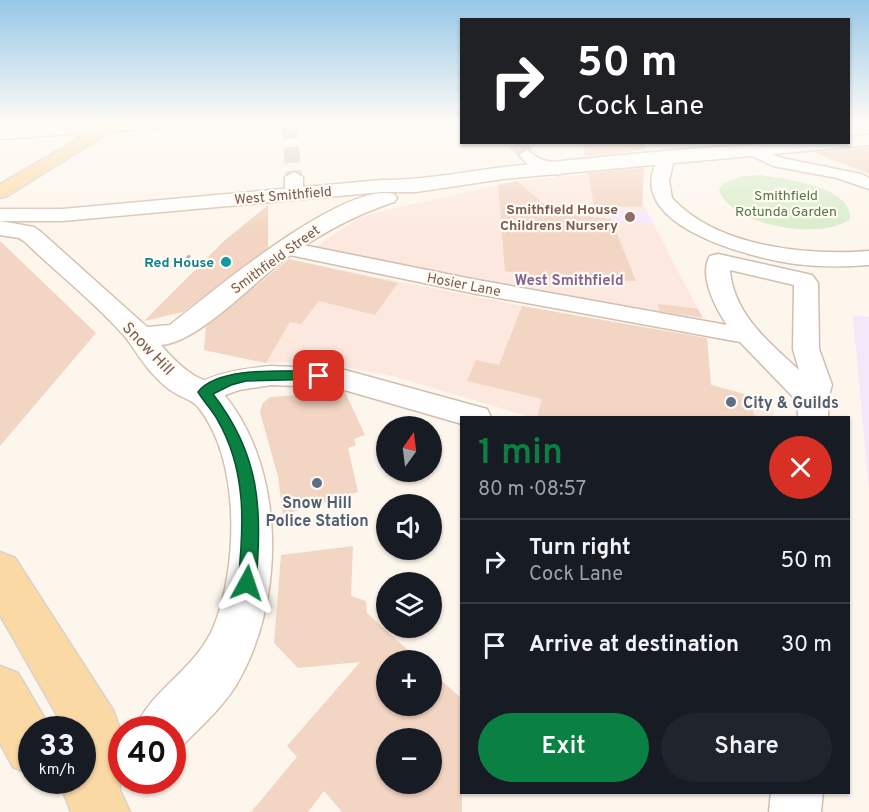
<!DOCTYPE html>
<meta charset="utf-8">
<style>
body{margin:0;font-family:Overpass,sans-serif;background:#20242c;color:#f1f3f6;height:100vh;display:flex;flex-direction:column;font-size:22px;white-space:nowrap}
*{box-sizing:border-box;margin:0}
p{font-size:20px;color:#9ea1a6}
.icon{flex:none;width:33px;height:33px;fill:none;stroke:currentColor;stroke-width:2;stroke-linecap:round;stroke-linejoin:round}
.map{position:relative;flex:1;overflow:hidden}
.side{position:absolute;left:460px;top:416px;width:390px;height:378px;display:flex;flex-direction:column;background:#171b24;border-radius:0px;box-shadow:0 2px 4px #0004}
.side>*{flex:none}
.guide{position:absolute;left:460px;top:18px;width:390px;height:126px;border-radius:0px;box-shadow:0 2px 4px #0004;background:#202124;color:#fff;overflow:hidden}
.needle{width:39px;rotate:14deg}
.controls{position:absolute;left:376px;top:416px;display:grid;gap:12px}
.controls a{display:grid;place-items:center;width:66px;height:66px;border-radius:50%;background:#171b24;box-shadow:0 2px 4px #0004;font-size:30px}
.speed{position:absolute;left:18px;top:716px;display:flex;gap:12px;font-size:30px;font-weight:700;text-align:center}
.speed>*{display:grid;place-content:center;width:78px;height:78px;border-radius:50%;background:#171b24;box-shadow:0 2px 4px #0004;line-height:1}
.speed small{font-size:15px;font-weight:400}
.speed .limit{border:9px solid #d22;background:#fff;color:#111}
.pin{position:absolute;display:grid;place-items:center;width:51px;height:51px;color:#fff;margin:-26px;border-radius:12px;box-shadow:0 3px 9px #0006}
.me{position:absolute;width:66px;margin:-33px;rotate:5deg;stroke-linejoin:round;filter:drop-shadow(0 0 4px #0008)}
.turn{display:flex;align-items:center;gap:21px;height:126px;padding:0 18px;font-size:27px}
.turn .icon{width:78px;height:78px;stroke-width:2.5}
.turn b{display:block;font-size:42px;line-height:51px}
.round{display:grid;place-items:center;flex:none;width:63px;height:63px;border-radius:32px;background:#20242c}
.overview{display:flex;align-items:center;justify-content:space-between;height:102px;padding:0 18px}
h1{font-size:36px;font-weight:600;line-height:45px;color:#0b8043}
.primary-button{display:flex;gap:12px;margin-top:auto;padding:12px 18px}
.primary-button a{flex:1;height:69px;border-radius:36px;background:#0b8043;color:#fff;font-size:24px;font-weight:600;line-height:69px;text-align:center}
.primary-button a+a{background:#20242c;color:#f1f3f6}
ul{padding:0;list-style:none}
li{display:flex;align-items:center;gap:18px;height:84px;padding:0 18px;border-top:2px solid #363941}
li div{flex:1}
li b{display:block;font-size:22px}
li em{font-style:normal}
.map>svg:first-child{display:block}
.commercial{fill:#fde8e0}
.education{fill:#f3e8fa}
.green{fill:#d8ecc9}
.building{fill:#f3d5c3;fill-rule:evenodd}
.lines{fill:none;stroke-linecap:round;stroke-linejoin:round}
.street-tunnel{stroke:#dcd0c4;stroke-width:16;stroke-dasharray:16 8;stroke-linecap:butt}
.street-casing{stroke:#d1beb0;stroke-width:3}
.secondary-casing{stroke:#d6c0b0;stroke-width:3}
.primary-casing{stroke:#dad1cd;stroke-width:3}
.street{fill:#fff;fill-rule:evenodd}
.secondary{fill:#fff;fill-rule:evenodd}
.primary{fill:#fbd9a5;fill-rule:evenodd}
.rail{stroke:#b9a8c9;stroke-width:3;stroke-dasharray:6 4.5;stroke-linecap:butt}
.route{fill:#0b8043;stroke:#07532c;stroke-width:1.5}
.education-dot{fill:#8d6e63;stroke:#fffaf3;stroke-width:2}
.culture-dot{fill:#0f9aa8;stroke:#fffaf3;stroke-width:2}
.service-dot{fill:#5c6f8a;stroke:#fffaf3;stroke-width:2}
.labels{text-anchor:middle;stroke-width:4.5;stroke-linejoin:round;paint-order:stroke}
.far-street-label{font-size:14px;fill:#7a5c4d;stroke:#fffaf3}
.far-park-label{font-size:14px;fill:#537a41;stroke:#fffaf3}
.far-education-label{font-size:14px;font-weight:bold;fill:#785e54;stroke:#fffaf3;text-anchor:end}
.far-culture-label{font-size:14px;font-weight:bold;fill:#0d838f;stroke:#fffaf3;text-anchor:end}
.far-neighbourhood-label{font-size:15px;font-weight:bold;fill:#846695;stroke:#fffaf3}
.street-label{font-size:16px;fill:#7a5c4d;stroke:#fffaf3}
.service-label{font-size:16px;font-weight:bold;fill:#4e5e75;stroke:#fffaf3;text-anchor:start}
</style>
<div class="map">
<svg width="869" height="812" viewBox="0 0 869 812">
<rect width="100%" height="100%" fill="#fdf6ec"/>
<g class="commercial">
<path d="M589,174L642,196L645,208L702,317L660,313L523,289L317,249L315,247L359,218L383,211L517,181Z"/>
<path d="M291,260L522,306L718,387L763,399L774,411L773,417H530L393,376L311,361L266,363L204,350L206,330L249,288Z"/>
</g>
<g class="education">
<path d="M608,211L647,212L654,224L612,222Z"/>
<path d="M855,315L869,317V490L853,318Z"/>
</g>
<path class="green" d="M761,175C784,179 853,186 850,219C822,241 731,226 719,190L723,183L744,176Z"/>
<g class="building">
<path d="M583,142H645V150L585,156Z"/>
<path d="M869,147V174L813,152Z"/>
<path d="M644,168L642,207L594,206L588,173Z"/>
<path d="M517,181L554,212L611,219L636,281L532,279L534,275L505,271L498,185Z"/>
<path d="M268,205V248L183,312L144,321L224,241Z"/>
<path d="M0,241L96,333L0,446Z"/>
<path d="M289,259L398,283L375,315L319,301L301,324L290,322L266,363L204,350L206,327Z"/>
<path d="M658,304L698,309L703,318L659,311Z"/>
<path d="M522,306L707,338L711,385L744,394L756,417H537L542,399L467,381L476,360L499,365Z"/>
<path d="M345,392L365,435L354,439L356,445L348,448L358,492L283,515L278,477L260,412L262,404L270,397Z"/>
<path d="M353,546L351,596L366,601L367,613L419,660H387V705H432V672L462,699V812H342L324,791L308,812H251L297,757L287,746L360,662L298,668L274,643L281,555ZM387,738H432V783H387Z"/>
</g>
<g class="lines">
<g class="street-tunnel">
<path d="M289,123L294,177"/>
<path d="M516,142L527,155"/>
</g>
<defs>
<g id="street">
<path d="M282,122H296V123L289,127Z"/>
<path d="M750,146L782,158L861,174L869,178V189L837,178L773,166L742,151Z"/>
<path d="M527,150L540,159L565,166L567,170L559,175L528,165L519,155Z"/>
<path d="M666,154L674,159L669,181L672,198C717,247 806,256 869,251V265C844,267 820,267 795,264C751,258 616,224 660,156Z"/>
<path d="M294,172L303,177V194L294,199L285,194V177Z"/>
<path d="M288,242L472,279L727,325C716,309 698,275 710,256L718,254L812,275L818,283L819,349L832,385L828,399V417H798V402L740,342L472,293L280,253L277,248L280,243ZM730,270L794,285L793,349L799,370C769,343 733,313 730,270Z"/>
<path d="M271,366L341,369L487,409L491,417H462V424L341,389L324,387L271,385L239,390L205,402L195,399L190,392C202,373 250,368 271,366Z"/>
<path d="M771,792H823L821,812H769Z"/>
</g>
<g id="secondary">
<path d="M106,122H179L171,127L0,139V129Z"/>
<path d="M869,135V145L503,179L416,192H382L62,221H0L34,227L41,232L147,327L170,325C211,293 343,181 394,194L397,198L394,202C355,215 321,233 288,257C254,281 200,342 161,345C171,357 182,368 195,376C204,381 215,383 222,392C287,468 286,604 235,687C220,710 199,728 180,748L172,751V729H135C151,689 195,671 214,626C238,567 241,459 198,407C192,400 183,398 175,393C166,388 158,380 151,372C142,362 135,350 127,339C97,304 58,274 25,242L19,238L0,235V209H62L382,180C424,180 463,172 504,167C618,155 734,142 849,142V137Z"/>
</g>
<g id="primary">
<path d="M107,122H126L7,196L0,198V184Z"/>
<path d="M0,552L15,558L113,710L120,729V790L130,812H71L64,794L65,780H82V729H65L0,615Z"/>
<path d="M0,666L18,673L51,729H32V775L13,767L0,743Z"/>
</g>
</defs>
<use href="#street" class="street-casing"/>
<use href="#secondary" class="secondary-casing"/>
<use href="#primary" class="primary-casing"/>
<use href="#street" class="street"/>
<use href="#secondary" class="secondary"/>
<use href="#primary" class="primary"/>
<path class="rail" d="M179,268L190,255"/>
</g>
<linearGradient id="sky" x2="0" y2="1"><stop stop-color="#97c7e8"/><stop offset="0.52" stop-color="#fefbf6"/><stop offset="1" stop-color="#fefbf6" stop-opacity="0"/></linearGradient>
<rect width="869" height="235" fill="url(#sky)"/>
<path class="route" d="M319,371L325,376L323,379L246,381L231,385L213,394C261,456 262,509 256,583L253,589L247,592L241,589L238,583C244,526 247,470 217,419C212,410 204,402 198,392C219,365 288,372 319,371Z"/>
<circle class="education-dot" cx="630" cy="217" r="6"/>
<circle class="culture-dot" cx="226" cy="262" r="6"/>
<g class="service-dot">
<circle cx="731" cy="402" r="6"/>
<circle cx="317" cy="483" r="6"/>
</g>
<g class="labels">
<g class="far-street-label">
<text transform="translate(283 195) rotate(-5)" y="5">West Smithfield</text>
<text transform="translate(275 259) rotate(-36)" y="5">Smithfield Street</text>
<text transform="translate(464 284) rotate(11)" y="5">Hosier Lane</text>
</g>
<g class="far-park-label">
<text x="786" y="200">Smithfield<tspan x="786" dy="16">Rotunda Garden</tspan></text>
</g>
<g class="far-education-label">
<text x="618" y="214">Smithfield House<tspan x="618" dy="16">Childrens Nursery</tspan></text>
</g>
<g class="far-culture-label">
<text x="214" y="267">Red House</text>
</g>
<g class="far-neighbourhood-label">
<text x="569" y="285">West Smithfield</text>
</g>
<g class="street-label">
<text transform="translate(149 348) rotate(46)" y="6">Snow Hill</text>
</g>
<g class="service-label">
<text x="743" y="408">City &amp; Guilds</text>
<text x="317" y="508" text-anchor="middle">Snow Hill<tspan x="317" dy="18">Police Station</tspan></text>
</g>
</g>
</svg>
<div class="controls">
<a><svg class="needle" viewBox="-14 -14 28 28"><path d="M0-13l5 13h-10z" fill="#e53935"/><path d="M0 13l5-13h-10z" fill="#9ea1a6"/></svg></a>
<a><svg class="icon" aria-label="sound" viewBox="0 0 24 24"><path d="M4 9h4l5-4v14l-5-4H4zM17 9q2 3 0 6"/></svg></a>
<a><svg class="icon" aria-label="layers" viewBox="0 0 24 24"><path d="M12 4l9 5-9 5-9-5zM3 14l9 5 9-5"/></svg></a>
<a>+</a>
<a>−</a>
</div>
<div class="speed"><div>33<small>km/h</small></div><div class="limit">40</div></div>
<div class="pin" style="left:319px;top:376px;background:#d93025"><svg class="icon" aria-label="arrive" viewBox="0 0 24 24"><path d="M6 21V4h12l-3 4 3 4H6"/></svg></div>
<svg class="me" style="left:247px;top:583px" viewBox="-20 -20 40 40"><path d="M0-17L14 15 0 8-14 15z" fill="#0b8043" stroke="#fff" stroke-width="4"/></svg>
<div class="guide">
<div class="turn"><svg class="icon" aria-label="right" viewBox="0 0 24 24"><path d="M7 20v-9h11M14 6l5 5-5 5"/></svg><div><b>50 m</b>Cock Lane</div></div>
</div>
<section class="side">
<div class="overview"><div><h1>1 min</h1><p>80 m · 08:57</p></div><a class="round" style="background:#d93025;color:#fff"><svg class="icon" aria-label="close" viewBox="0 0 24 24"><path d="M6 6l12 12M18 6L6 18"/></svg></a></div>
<ul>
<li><svg class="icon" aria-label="right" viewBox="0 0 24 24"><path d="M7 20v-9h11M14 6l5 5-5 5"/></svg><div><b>Turn right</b><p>Cock Lane</p></div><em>50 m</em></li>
<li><svg class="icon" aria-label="arrive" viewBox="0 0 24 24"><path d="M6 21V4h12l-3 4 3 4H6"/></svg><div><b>Arrive at destination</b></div><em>30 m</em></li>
</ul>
<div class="primary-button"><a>Exit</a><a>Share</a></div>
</section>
</div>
